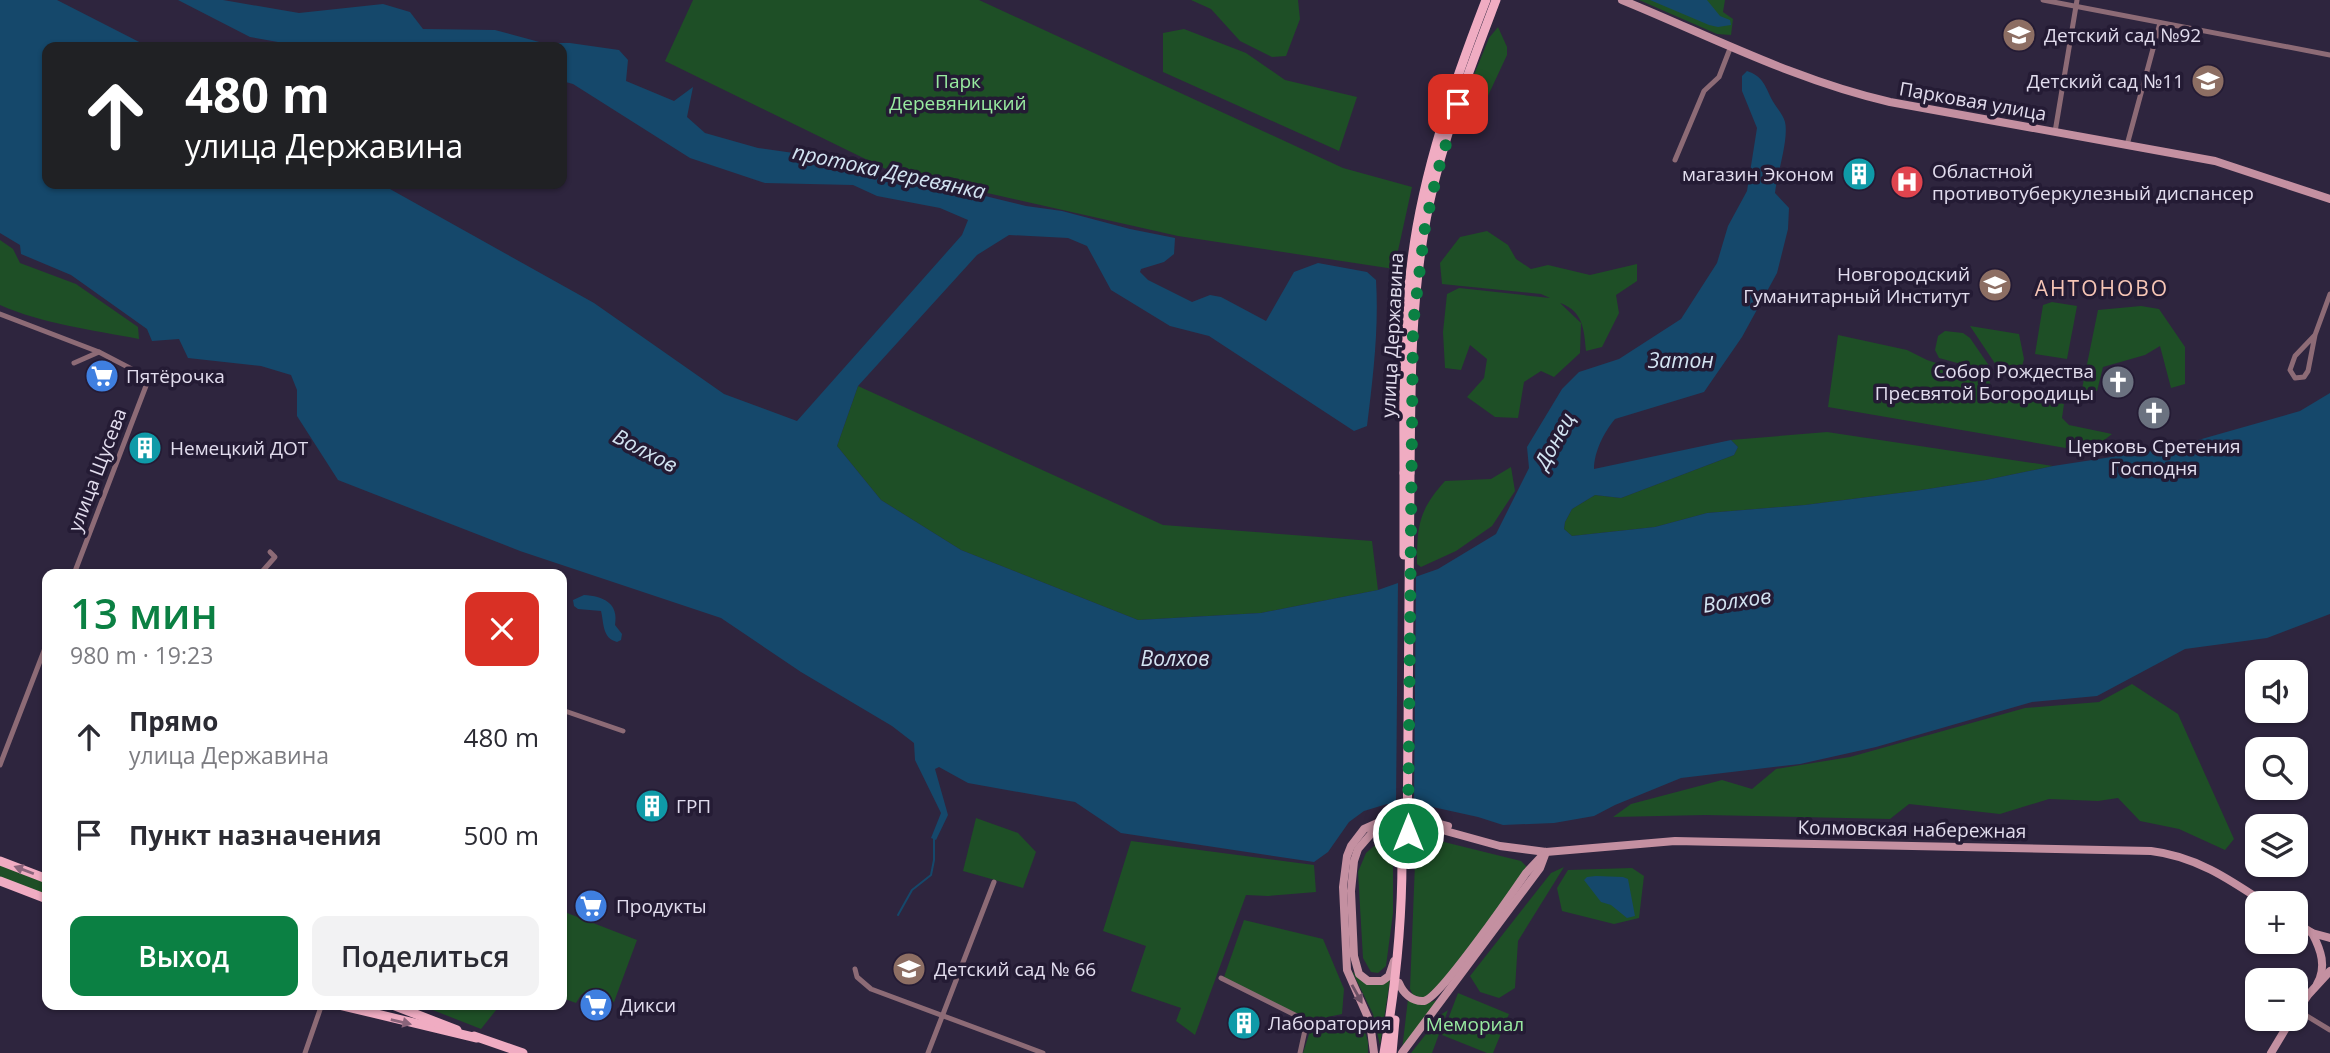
<!DOCTYPE html>
<html lang="ru">
<meta charset="utf-8">
<style>
body{margin:0;font-family:"Open Sans",sans-serif;background:#f2f2f3;color:#2b2b33;height:100vh;display:flex;flex-direction:column;font-size:26px;white-space:nowrap}
*{box-sizing:border-box;margin:0}
p{font-size:23px;color:#7c7c81}
.icon{flex:none;width:38px;height:38px;fill:none;stroke:currentColor;stroke-width:2;stroke-linecap:round;stroke-linejoin:round}
.map{position:relative;flex:1;overflow:hidden}
.sheet{position:absolute;left:42px;top:569px;width:525px;height:441px;display:flex;flex-direction:column;background:#fff;border-radius:14px;box-shadow:0 2px 5px #0004}
.sheet>*{flex:none}
.hud{position:absolute;left:42px;top:42px;width:525px;height:147px;border-radius:14px;box-shadow:0 2px 5px #0004;background:#202124;color:#fff;overflow:hidden}
.controls{position:absolute;left:2245px;top:660px;display:grid;gap:14px}
.controls a{display:grid;place-items:center;width:63px;height:63px;border-radius:14px;background:#fff;box-shadow:0 2px 5px #0004;font-size:35px}
.pin{position:absolute;display:grid;place-items:center;width:60px;height:60px;color:#fff;margin:-30px;border-radius:14px;box-shadow:0 4px 10px #0006}
.me{position:absolute;width:77px;margin:-38px;rotate:0deg;stroke-linejoin:round;filter:drop-shadow(0 0 5px #0008)}
.turn{display:flex;align-items:center;gap:24px;height:147px;padding:0 28px;font-size:32px}
.turn .icon{width:91px;height:91px;stroke-width:2.5}
.turn b{display:block;font-size:49px;line-height:60px}
.round{display:grid;place-items:center;flex:none;width:74px;height:74px;border-radius:14px;background:#f2f2f3}
.headline{display:flex;align-items:center;justify-content:space-between;height:119px;padding:0 28px}
h1{font-size:42px;font-weight:600;line-height:52px;color:#0b8043}
.button{display:flex;gap:14px;margin-top:auto;padding:14px 28px}
.button a{flex:1;height:80px;border-radius:14px;background:#0b8043;color:#fff;font-size:28px;font-weight:600;line-height:80px;text-align:center}
.button a+a{background:#f2f2f3;color:#2b2b33}
ul{padding:0;list-style:none}
li{display:flex;align-items:center;gap:21px;height:98px;padding:0 28px}
li div{flex:1}
li b{display:block;font-size:26px}
li em{font-style:normal}
.map>svg:first-child{display:block}
.green{fill:#1e4f26}
.water{fill:#15486b}
.pier{fill:#2e253e}
.lines{fill:none;stroke-linecap:round;stroke-linejoin:round}
.stream{stroke:#15486b;stroke-width:2}
.street{stroke:#8d6b76;stroke-width:5}
.secondary{stroke:#c490a1;stroke-width:8}
.primary{stroke:#f0acc2;stroke-width:9}
.primary-bridge{stroke:#f0acc2;stroke-width:9}
.oneway{fill:#8a647b}
.oneway2{fill:#6c5065}
.route{stroke:#0b8043;stroke-width:12;stroke-dasharray:0 21.6}
.labels{text-anchor:middle;stroke-width:7;stroke-linejoin:round;paint-order:stroke}
.poi-label{font-size:19px;fill:#e2ddee;stroke:#241b34;text-anchor:start}
.park-label{font-size:19px;fill:#98eaa0;stroke:#241b34}
.street-label{font-size:19px;fill:#e2ddee;stroke:#241b34}
.water-label{font-size:21px;font-style:italic;fill:#d3e4f2;stroke:#241b34}
.neighbourhood-label{font-size:21px;letter-spacing:2px;fill:#f6c5b5;stroke:#241b34}
</style>
<div class="map">
<svg width="2330" height="1053" viewBox="0 0 2330 1053">
<rect width="100%" height="100%" fill="#2e253e"/>
<g class="green">
<path d="M693,0H979L1343,168L1412,187L1394,269L1178,236L890,171L665,61Z"/>
<path d="M1191,0H1298L1300,19L1286,56L1272,57L1240,41L1211,9Z"/>
<path d="M1639,0H1725L1723,12L1733,19L1731,35L1717,34Z"/>
<path d="M1498,27L1507,47V55L1486,100L1461,112L1460,109L1489,38Z"/>
<path d="M1184,29L1246,53L1285,80L1357,97L1339,151L1163,72V33Z"/>
<path d="M1487,231L1508,245L1516,259L1531,269L1548,265L1590,275L1637,264V281L1616,295L1619,313L1602,347L1586,351C1584,329 1583,311 1560,303L1581,323L1580,353L1554,377L1541,371L1524,382L1518,418L1495,417L1467,397L1484,378L1487,359L1470,345L1461,370L1445,368L1443,332L1447,294L1459,288L1550,298L1541,294L1442,284L1440,263L1460,237Z"/>
<path d="M0,240L13,249L20,263L76,284L138,327L139,339C93,330 43,324 0,305Z"/>
<path d="M2052,302L2077,306L2067,359L2035,354L2043,305Z"/>
<path d="M2141,306L2159,309L2185,347V384L2171,388L2160,346L2145,355L2103,367L2097,391L2082,389L2098,310Z"/>
<path d="M1970,326L2019,334L2024,359L2019,377L2002,374Z"/>
<path d="M1945,331L1963,333L1970,338L1994,373L1939,358L1935,350L1938,336Z"/>
<path d="M1838,335L1907,350L1927,360L1989,380L1996,401L2023,399L2064,404L2062,418L2069,425L2112,434L2089,452L1828,407Z"/>
<path d="M858,386L1163,525L1372,541L1378,590L1261,613L1138,620L961,550L881,500L837,446Z"/>
<path d="M1827,432L2053,466L1986,480L1915,491L1805,505L1707,513L1655,527L1572,536L1564,529L1565,522L1572,509L1595,495L1621,498L1734,455L1738,447L1731,440Z"/>
<path d="M1511,467L1515,491L1492,526L1456,551L1421,567L1417,564C1417,525 1419,510 1445,481L1491,479Z"/>
<path d="M2132,684L2178,714L2234,839L2225,850L2179,829L2140,821L2118,798L2098,801L2049,799L2000,814L1909,804L1890,819L1705,815L1613,817L1631,804L1722,780L1752,789L1776,769L1850,757L2025,708L2099,702Z"/>
<path d="M976,818L1018,833L1036,852L1023,888L963,871Z"/>
<path d="M1393,836V913L1386,966L1378,973L1371,972L1363,958L1358,872L1366,853L1381,840Z"/>
<path d="M1436,840L1521,861L1528,868L1445,979L1424,998L1413,995L1410,989L1415,863L1426,862L1427,845Z"/>
<path d="M1131,841L1314,865L1316,892L1268,896L1246,895L1195,1035L1176,1021L1181,1008L1131,991L1146,946L1103,931Z"/>
<path d="M0,864L47,882V896L0,878Z"/>
<path d="M1564,867L1518,941L1515,988L1499,998L1480,992L1470,976L1551,873Z"/>
<path d="M1632,868L1644,876L1639,918L1614,924L1562,911L1557,888L1568,870Z"/>
<path d="M562,911L637,940L614,1002L585,993L581,995L576,1003L562,998Z"/>
<path d="M1244,920L1323,939L1344,989L1342,1014L1309,1021L1224,977Z"/>
<path d="M1352,971C1365,984 1373,986 1390,980L1380,1045L1373,1014Z"/>
<path d="M1458,993L1509,1014L1493,1053H1487L1442,1035Z"/>
<path d="M1408,999L1425,1004L1437,1000L1402,1050Z"/>
<path d="M420,1005H500L481,1029Z"/>
<path d="M1448,1010L1432,1053H1411L1442,1014Z"/>
<path d="M1362,1022L1368,1042V1053H1303L1311,1028Z"/>
</g>
<g class="water">
<path d="M0,0H57L149,47H47V184H381L594,303L724,394L797,421L962,235L968,220L940,208L877,196L853,185L765,183L690,158L573,84L562,81V47H306L250,37L178,0H223L299,13L383,4L410,12L423,29L495,30L543,43H570L619,50L628,60L626,81L674,101L693,87L687,117L705,133L758,148L829,158L893,182L945,192L981,195L1026,206L1062,211L1130,229L1175,238L1174,254L1164,262L1141,269L1140,272L1148,280L1192,302L1210,295L1221,297L1266,321L1294,272L1318,263L1367,272L1376,280C1379,329 1373,377 1367,426L1354,431L1209,336L1170,326L1111,290L1087,246L1068,238L1009,235L977,255L858,386L837,446L881,500L961,550L1138,620L1261,613L1378,590L1438,569L1496,534L1529,468L1527,447L1562,389L1579,372L1619,359L1681,319L1717,263L1728,226L1747,191L1757,128L1742,91V76L1747,71C1762,76 1765,85 1771,98C1775,106 1783,114 1785,122C1789,139 1777,174 1775,193L1789,208L1788,229L1777,273L1742,337L1704,392L1615,419C1604,432 1594,452 1594,469L1731,440L1738,447L1734,455L1621,498L1595,495L1572,509L1565,522L1564,529L1572,536L1655,527L1707,513L1805,505L1915,491L1986,480L2053,466L2170,448L2300,411L2330,393V614L2267,638L2185,649L2097,696L2032,702L1876,747L1800,764L1681,778L1615,805L1594,816L1554,823L1503,825L1478,817L1419,804H1387L1364,811L1349,822L1328,852L1314,862L1121,833L1075,802L968,783L939,767L935,769L948,815L936,840L931,838L941,813L915,760L914,743L892,726L801,672L721,618L520,551L338,480L297,416V390L291,375L261,366L188,358L179,339L152,341L147,329L71,275L21,254L20,245L0,233Z"/>
<path d="M1650,0H1707L1720,16L1730,20L1731,25L1718,27L1709,25Z"/>
<path d="M584,595C603,596 619,603 615,625L622,634L621,640L617,642C602,638 604,623 601,611L578,609L574,606L573,600Z"/>
<path d="M1596,876L1623,877L1628,879L1635,916L1627,918L1611,905L1601,902L1584,880L1587,877Z"/>
</g>
<path class="pier" d="M1416,573L1414,808L1396,807L1398,580Z"/>
<g class="lines">
<path class="stream" d="M898,915L912,890L931,875L934,860V838"/>
<g class="street">
<path d="M2043,0L2330,55"/>
<path d="M2055,132L2077,0"/>
<path d="M2127,145L2160,23"/>
<path d="M1675,160L1704,91L1719,77L1731,46"/>
<path d="M0,314L99,352L149,378L74,574"/>
<path d="M2315,335L2295,356L2290,370L2295,378L2304,377L2308,371L2315,335L2330,294"/>
<path d="M74,363L99,352"/>
<path d="M260,574L275,557L270,552"/>
<path d="M562,710L623,731"/>
<path d="M0,765L47,643"/>
<path d="M855,969L857,977L871,989L1043,1053"/>
<path d="M1221,978L1307,1021L1300,1053"/>
<path d="M2297,1010L2330,1030"/>
<path d="M305,1053L322,1004"/>
<path d="M928,1053L994,882"/>
</g>
<g class="secondary">
<path d="M1622,0C1710,36 1797,81 1890,102L2215,161L2330,199"/>
<path d="M2296,923L2312,933L2330,938"/>
<path d="M2312,933C2321,950 2327,967 2317,984"/>
<path d="M1394,961L1389,976L1382,981H1368L1359,974L1354,956L1351,891L1354,861L1358,849L1371,834L1397,823L1413,822L1500,846L1546,852L1675,841L2151,851C2195,856 2229,879 2265,903"/>
<path d="M1399,983C1403,993 1412,1002 1424,1001C1440,998 1513,892 1526,873L1541,857"/>
<path d="M2296,1013L2308,995L2330,971"/>
<path d="M1374,1053L1370,1022L1347,970L1343,887L1347,856L1351,846L1364,829L1391,817L1409,816L1448,826"/>
<path d="M1402,1053L1540,868L1546,852"/>
<path d="M2271,1053L2292,1018"/>
</g>
<g class="primary">
<path d="M1404,473C1404,402 1402,331 1412,260C1423,171 1454,83 1486,0"/>
<path d="M1410,473C1411,397 1410,320 1422,244C1434,160 1466,79 1496,0"/>
<path d="M0,861L47,879"/>
<path d="M0,881L47,899"/>
<path d="M335,1004L477,1038"/>
<path d="M390,1004L457,1030"/>
<path d="M474,1036L523,1053"/>
<path d="M1384,1053C1395,990 1402,925 1402,860"/>
<path d="M1392,1053L1395,1020"/>
</g>
<g class="primary-bridge">
<path d="M1404,555V473"/>
<path d="M1407,860L1410,473"/>
</g>
</g>
<defs><path id="oneway-solid" d="M-6-.8H1V-3.2L6.5 0L1 3.2V.8H-6Z" transform="scale(1.75)"/></defs>
<g class="oneway">
<use href="#oneway-solid" transform="translate(24 870) rotate(-159)"/>
<use href="#oneway-solid" transform="translate(401 1022) rotate(13)"/>
</g>
<use class="oneway2" href="#oneway-solid" transform="translate(1357 994) rotate(61)"/>
<g class="lines">
<path class="route" d="M1408,833L1413,325L1425,227L1437,174L1458,104"/>
</g>
<defs>
<symbol id="school-disc" viewBox="-11 -11 22 22"><circle r="9.5" fill="#8d6e63" stroke="#241b34"/><path d="M0-5L7-2L0 1L-7-2ZM-4 1L0 2.5L4 1V4Q0 6-4 4Z" fill="#fff"/></symbol>
<symbol id="building-disc" viewBox="-11 -11 22 22"><circle r="9.5" fill="#0f9aa8" stroke="#241b34"/><path d="M-4-6H4V6H1V3H-1V6H-4ZM-2.5-4.3h1.7v1.8h-1.7ZM.8-4.3h1.7v1.8H.8ZM-2.5-1h1.7V.8h-1.7ZM.8-1h1.7V.8H.8Z" fill="#fff"/></symbol>
<symbol id="hospital-disc" viewBox="-11 -11 22 22"><circle r="9.5" fill="#e0444e" stroke="#241b34"/><path d="M-5-5h3v3.5h4V-5h3V5h-3V1.5h-4V5h-3Z" fill="#fff"/></symbol>
<symbol id="university-disc" viewBox="-11 -11 22 22"><circle r="9.5" fill="#8d6e63" stroke="#241b34"/><path d="M0-5L7-2L0 1L-7-2ZM-4 1L0 2.5L4 1V4Q0 6-4 4Z" fill="#fff"/></symbol>
<symbol id="supermarket-disc" viewBox="-11 -11 22 22"><circle r="9.5" fill="#3f7fe0" stroke="#241b34"/><path d="M-6-5.5h2.5l.6 2H6L4.5 2H-2.5L-4.4-4H-6ZM-1.5 3.2a1.3 1.3 0 1 0 .1 0ZM3 3.2a1.3 1.3 0 1 0 .1 0Z" fill="#fff"/></symbol>
<symbol id="church-disc" viewBox="-11 -11 22 22"><circle r="9.5" fill="#6b7280" stroke="#241b34"/><path d="M-1.2-6h2.4v3.5h3.3v2.4h-3.3V6h-2.4V-.1h-3.3v-2.4h3.3Z" fill="#fff"/></symbol>
</defs>
<g fill-rule="evenodd">
<use href="#school-disc" x="2000" y="16" width="38" height="38"/>
<use href="#school-disc" x="2189" y="62" width="38" height="38"/>
<use href="#building-disc" x="1840" y="155" width="38" height="38"/>
<use href="#hospital-disc" x="1888" y="163" width="38" height="38"/>
<use href="#university-disc" x="1976" y="266" width="38" height="38"/>
<use href="#supermarket-disc" x="83" y="357" width="38" height="38"/>
<use href="#church-disc" x="2099" y="363" width="38" height="38"/>
<use href="#church-disc" x="2135" y="394" width="38" height="38"/>
<use href="#building-disc" x="126" y="429" width="38" height="38"/>
<use href="#building-disc" x="633" y="787" width="38" height="38"/>
<use href="#supermarket-disc" x="572" y="887" width="38" height="38"/>
<use href="#school-disc" x="890" y="950" width="38" height="38"/>
<use href="#supermarket-disc" x="577" y="986" width="38" height="38"/>
<use href="#building-disc" x="1225" y="1004" width="38" height="38"/>
</g>
<g class="labels">
<g class="poi-label">
<text x="2044" y="42">Детский сад №92</text>
<text x="2184" y="88" text-anchor="end">Детский сад №11</text>
<text x="1932" y="178">Областной<tspan x="1932" dy="22">противотуберкулезный диспансер</tspan></text>
<text x="1834" y="181" text-anchor="end">магазин Эконом</text>
<text x="1970" y="281" text-anchor="end">Новгородский<tspan x="1970" dy="22">Гуманитарный Институт</tspan></text>
<text x="2094" y="378" text-anchor="end">Собор Рождества<tspan x="2094" dy="22">Пресвятой Богородицы</tspan></text>
<text x="126" y="383">Пятёрочка</text>
<text x="2154" y="453" text-anchor="middle">Церковь Сретения<tspan x="2154" dy="22">Господня</tspan></text>
<text x="170" y="455">Немецкий ДОТ</text>
<text x="676" y="813">ГРП</text>
<text x="616" y="913">Продукты</text>
<text x="934" y="976">Детский сад № 66</text>
<text x="620" y="1012">Дикси</text>
<text x="1268" y="1030">Лаборатория</text>
</g>
<g class="park-label">
<text x="958" y="88">Парк<tspan x="958" dy="22">Деревяницкий</tspan></text>
<text x="1475" y="1031">Мемориал</text>
</g>
<g class="street-label">
<text transform="translate(1973 101) rotate(10)" y="7">Парковая улица</text>
<text transform="translate(1392 335) rotate(-87)" y="7">улица Державина</text>
<text transform="translate(97 470) rotate(-69)" y="7">улица Щусева</text>
<text transform="translate(1912 829) rotate(1)" y="7">Колмовская набережная</text>
</g>
<g class="water-label">
<text transform="translate(889 172) rotate(12)" y="7">протока Деревянка</text>
<text x="1681" y="368">Затон</text>
<text transform="translate(1555 441) rotate(-61)" y="7">Донец</text>
<text transform="translate(645 451) rotate(28)" y="7">Волхов</text>
<text transform="translate(1737 601) rotate(-8)" y="7">Волхов</text>
<text x="1175" y="666">Волхов</text>
</g>
<g class="neighbourhood-label">
<text x="2102" y="296">АНТОНОВО</text>
</g>
</g>
</svg>
<div class="controls">
<a><svg class="icon" aria-label="sound" viewBox="0 0 24 24"><path d="M4 9h4l5-4v14l-5-4H4zM17 9q2 3 0 6"/></svg></a>
<a><svg class="icon" aria-label="search" viewBox="0 0 24 24"><circle cx="10" cy="10" r="6"/><path d="M15 15l6 6"/></svg></a>
<a><svg class="icon" aria-label="layers" viewBox="0 0 24 24"><path d="M12 4l9 5-9 5-9-5zM3 14l9 5 9-5"/></svg></a>
<a>+</a>
<a>−</a>
</div>
<div class="pin" style="left:1458px;top:104px;background:#d93025"><svg class="icon" aria-label="arrive" viewBox="0 0 24 24"><path d="M6 21V4h12l-3 4 3 4H6"/></svg></div>
<svg class="me" style="left:1408px;top:833px" viewBox="-20 -20 40 40"><circle r="17" fill="#0b8043" stroke="#fff" stroke-width="3"/><path d="M0-11L8 9 0 5-8 9z" fill="#fff"/></svg>
<div class="hud">
<div class="turn"><svg class="icon" aria-label="ahead" viewBox="0 0 24 24"><path d="M12 20V5M6 11l6-6 6 6"/></svg><div><b>480 m</b>улица Державина</div></div>
</div>
<section class="sheet">
<div class="headline"><div><h1>13 мин</h1><p>980 m · 19:23</p></div><a class="round" style="background:#d93025;color:#fff"><svg class="icon" aria-label="close" viewBox="0 0 24 24"><path d="M6 6l12 12M18 6L6 18"/></svg></a></div>
<ul>
<li><svg class="icon" aria-label="ahead" viewBox="0 0 24 24"><path d="M12 20V5M6 11l6-6 6 6"/></svg><div><b>Прямо</b><p>улица Державина</p></div><em>480 m</em></li>
<li><svg class="icon" aria-label="arrive" viewBox="0 0 24 24"><path d="M6 21V4h12l-3 4 3 4H6"/></svg><div><b>Пункт назначения</b></div><em>500 m</em></li>
</ul>
<div class="button"><a>Выход</a><a>Поделиться</a></div>
</section>
</div>
